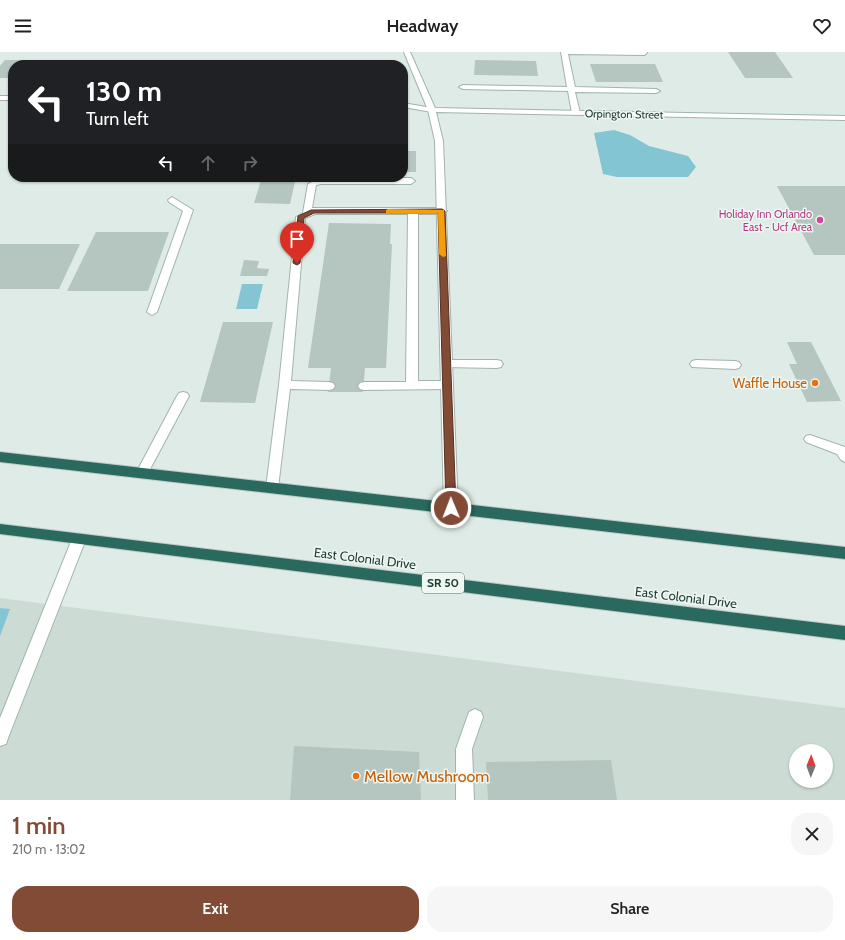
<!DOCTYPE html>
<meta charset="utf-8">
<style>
body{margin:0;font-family:Cabin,sans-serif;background:#f6f6f6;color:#222;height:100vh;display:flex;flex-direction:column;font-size:15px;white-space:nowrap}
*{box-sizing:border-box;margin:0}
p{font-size:13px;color:#767676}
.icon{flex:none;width:22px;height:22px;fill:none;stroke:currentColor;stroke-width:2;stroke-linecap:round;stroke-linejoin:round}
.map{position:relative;height:748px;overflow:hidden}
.drawer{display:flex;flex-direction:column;background:#fff;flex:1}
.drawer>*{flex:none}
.hud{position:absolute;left:8px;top:8px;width:400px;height:122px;border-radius:16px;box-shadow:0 1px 3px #0004;background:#202124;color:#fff;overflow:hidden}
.needle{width:26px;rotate:1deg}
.tools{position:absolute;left:789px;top:692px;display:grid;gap:8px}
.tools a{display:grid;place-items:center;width:44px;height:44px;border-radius:50%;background:#fff;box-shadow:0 1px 3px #0004;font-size:20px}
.pin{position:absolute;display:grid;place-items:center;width:34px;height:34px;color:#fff;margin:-41px -17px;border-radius:50% 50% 50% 0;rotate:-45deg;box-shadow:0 0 4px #0007}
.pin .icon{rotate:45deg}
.me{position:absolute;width:44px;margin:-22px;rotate:359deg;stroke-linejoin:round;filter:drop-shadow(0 0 3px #0008)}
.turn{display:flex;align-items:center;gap:14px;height:84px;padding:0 12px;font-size:18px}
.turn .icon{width:52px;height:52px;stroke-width:2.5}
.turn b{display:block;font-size:28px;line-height:34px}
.lanes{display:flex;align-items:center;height:38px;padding:0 12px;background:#0003;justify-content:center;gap:20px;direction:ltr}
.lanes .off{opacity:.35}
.round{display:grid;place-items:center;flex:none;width:42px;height:42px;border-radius:16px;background:#f6f6f6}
.overview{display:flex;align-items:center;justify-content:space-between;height:68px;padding:0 12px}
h1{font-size:24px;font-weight:600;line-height:30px;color:#824b36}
.action{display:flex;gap:8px;margin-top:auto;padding:8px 12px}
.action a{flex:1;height:46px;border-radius:16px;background:#824b36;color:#fff;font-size:16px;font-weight:600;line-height:46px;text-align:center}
.action a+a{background:#f6f6f6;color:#222}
header{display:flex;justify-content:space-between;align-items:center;height:52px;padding:0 12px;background:#fff;font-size:18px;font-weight:600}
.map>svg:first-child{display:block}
.built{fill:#cddbd5;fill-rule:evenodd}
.water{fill:#83c5d3}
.building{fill:#b4c6bf}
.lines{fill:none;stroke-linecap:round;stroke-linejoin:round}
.lane-casing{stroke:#a2b3ad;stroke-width:2}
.street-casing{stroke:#a2b3ad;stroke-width:2}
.highway-casing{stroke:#c0c8c6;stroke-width:2}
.lane{fill:#fff;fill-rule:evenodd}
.street{fill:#fff;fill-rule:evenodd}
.highway{fill:#2a695d;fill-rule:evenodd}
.route{fill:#824b36;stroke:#543123}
.slow{fill:#f59e0b}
.hotel-dot{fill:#d1479c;stroke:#eff7f3;stroke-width:1.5}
.food-dot{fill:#e8710a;stroke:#eff7f3;stroke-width:1.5}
.labels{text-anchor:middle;stroke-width:3;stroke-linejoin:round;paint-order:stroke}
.far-street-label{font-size:11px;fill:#1f3b34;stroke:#eff7f3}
.far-hotel-label{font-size:11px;fill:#b23c85;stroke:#eff7f3;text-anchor:end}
.shield{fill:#eff7f3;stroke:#5d736d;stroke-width:1}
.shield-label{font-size:12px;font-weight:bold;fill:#1f3b34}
.food-label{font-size:13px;fill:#c56008;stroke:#eff7f3;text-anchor:end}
.street-label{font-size:13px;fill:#1f3b34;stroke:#eff7f3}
.near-food-label{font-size:16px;fill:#c56008;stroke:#eff7f3;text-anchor:start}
</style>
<header><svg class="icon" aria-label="menu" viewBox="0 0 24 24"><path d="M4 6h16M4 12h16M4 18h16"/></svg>Headway<svg class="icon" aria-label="heart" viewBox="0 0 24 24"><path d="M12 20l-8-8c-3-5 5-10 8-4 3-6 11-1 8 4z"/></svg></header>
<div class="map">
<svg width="845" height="748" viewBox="0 0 845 748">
<rect width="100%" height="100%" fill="#dfebe6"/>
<path class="built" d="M0,546L845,656V748H0ZM796,699H826V729H796Z"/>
<g class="water">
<path d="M614,78L630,83L649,94L688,104L696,115L688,125H617L603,122L594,81Z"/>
<path d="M242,232H263L257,257H236Z"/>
<path d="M0,556L10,557L0,584Z"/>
</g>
<g class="building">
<path d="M728,0H775L793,26H745Z"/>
<path d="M5,8H47L42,13H13V26H0V14Z"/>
<path d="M475,8L536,9L538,24L474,23Z"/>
<path d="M333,10L362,11V13H332Z"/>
<path d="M590,12H655L663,30H596Z"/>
<rect x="403" y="99" width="13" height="21"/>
<path d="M262,125H296L290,152L254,151Z"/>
<path d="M777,134H845V203H814Z"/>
<path d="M329,171L391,172L390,192H392L386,316H365L363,340H328L331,316H308Z"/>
<path d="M96,180H169L148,239H67Z"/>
<path d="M0,192H80L59,237H0Z"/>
<path d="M244,208L259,209L257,216L269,217L267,224H240Z"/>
<path d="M223,270H273L255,351L200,350Z"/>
<path d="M787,290H811L841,349L807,350L789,312H797Z"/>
<path d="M294,694L419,700L421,748H290Z"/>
<path d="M611,708L617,748H488L486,710Z"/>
</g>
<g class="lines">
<defs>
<g id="lane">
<path d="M561,0H647L646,2L644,3L568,2L575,35L656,37L660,39L656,41L575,40L580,61L576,63L572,61L568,39L463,37L459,35L463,33L567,35Z"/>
<rect x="0" y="44" width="13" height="4"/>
<path d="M403,51L432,56L436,58L432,60L403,55Z"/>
<path d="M320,126H411L415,129L411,132H321L316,133L312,156H442L447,159L442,162H418V329H447L451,330L453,333L451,336L447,337L364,338L360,337L358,334L360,331L364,330H406L408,162H315L305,166L291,329L329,330L333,331L335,334L333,337L329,338L290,337L278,436L277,439L272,441L267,439L266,436L279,333L296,165L303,161L308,132Z"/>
<path d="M172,145L193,158L157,260L152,263L147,260L183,159L169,150L168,148Z"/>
<path d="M447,308H497L501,309L503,312L501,315L497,316L443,315L441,312L443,309Z"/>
<path d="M696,308L735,309L739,310L741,313L739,316L735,317L692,315L690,312L692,309Z"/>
<path d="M183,340L187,341L189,344L148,421L146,424L142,426L138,424L136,421L177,344L179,341Z"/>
<path d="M810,383L845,395V410L841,408L837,402L806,390L804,387L806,384Z"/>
<path d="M79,482L84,483L86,487L8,686L6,692L0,694V666L72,487L74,483Z"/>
<path d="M475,657L481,660L483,665L472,697L474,748H456V697L469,660Z"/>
</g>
<path id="street" d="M404,0H410L435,56L845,64V68L436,60L443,89L458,456L456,460L451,461L446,460L444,456L435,89L428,58Z"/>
<g id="highway">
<path d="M0,400L845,495V507L0,410Z"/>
<path d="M0,472L845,574V588L0,482Z"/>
</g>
</defs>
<use href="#lane" class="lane-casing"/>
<use href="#street" class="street-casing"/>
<use href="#highway" class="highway-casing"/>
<use href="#lane" class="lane"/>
<use href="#street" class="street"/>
<use href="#highway" class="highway"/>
</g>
<path class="route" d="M442,157L445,159L456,456L455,459H448L446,456L438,161H314L304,166L300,211L297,213L293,211L298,164L311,158Z"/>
<path class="slow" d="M388,157L444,158L446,204L443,205L439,202L438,161H386V158Z"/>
<circle class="hotel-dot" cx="820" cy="168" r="4"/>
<g class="food-dot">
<circle cx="815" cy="331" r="4"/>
<circle cx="356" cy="724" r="4"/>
</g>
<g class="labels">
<g class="far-street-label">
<text transform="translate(624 62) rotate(1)" y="4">Orpington Street</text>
</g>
<g class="far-hotel-label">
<text x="812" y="166">Holiday Inn Orlando<tspan x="812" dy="13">East - Ucf Area</tspan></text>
</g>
<rect class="shield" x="422" y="521" width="42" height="20" rx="3"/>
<g class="shield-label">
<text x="443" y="535">SR 50</text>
</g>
<g class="food-label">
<text x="807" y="336">Waffle House</text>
</g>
<g class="street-label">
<text transform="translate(365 506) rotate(7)" y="5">East Colonial Drive</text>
<text transform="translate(686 545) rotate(7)" y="5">East Colonial Drive</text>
</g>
<g class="near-food-label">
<text x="364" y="730">Mellow Mushroom</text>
</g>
</g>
</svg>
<div class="tools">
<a><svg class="needle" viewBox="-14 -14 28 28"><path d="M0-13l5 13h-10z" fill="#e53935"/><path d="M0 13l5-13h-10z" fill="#767676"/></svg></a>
</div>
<div class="pin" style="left:297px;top:211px;background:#d93025"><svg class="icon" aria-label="arrive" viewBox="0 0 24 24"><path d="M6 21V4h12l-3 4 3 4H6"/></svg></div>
<svg class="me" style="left:451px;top:456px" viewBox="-20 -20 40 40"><circle r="17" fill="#824b36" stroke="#fff" stroke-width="3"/><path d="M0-11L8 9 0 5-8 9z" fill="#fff"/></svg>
<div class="hud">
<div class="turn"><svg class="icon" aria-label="left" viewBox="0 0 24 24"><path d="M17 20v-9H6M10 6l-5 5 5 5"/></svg><div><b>130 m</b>Turn left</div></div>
<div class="lanes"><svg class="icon" aria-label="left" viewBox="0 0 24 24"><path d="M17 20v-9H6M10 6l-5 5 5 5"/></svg><svg class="icon off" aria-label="ahead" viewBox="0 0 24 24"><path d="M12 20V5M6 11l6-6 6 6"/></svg><svg class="icon off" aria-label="right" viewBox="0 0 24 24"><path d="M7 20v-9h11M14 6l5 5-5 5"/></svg></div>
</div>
</div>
<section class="drawer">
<div class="overview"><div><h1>1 min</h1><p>210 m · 13:02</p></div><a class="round"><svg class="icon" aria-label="close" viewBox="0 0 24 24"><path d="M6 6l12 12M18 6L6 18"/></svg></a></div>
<div class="action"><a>Exit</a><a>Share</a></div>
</section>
